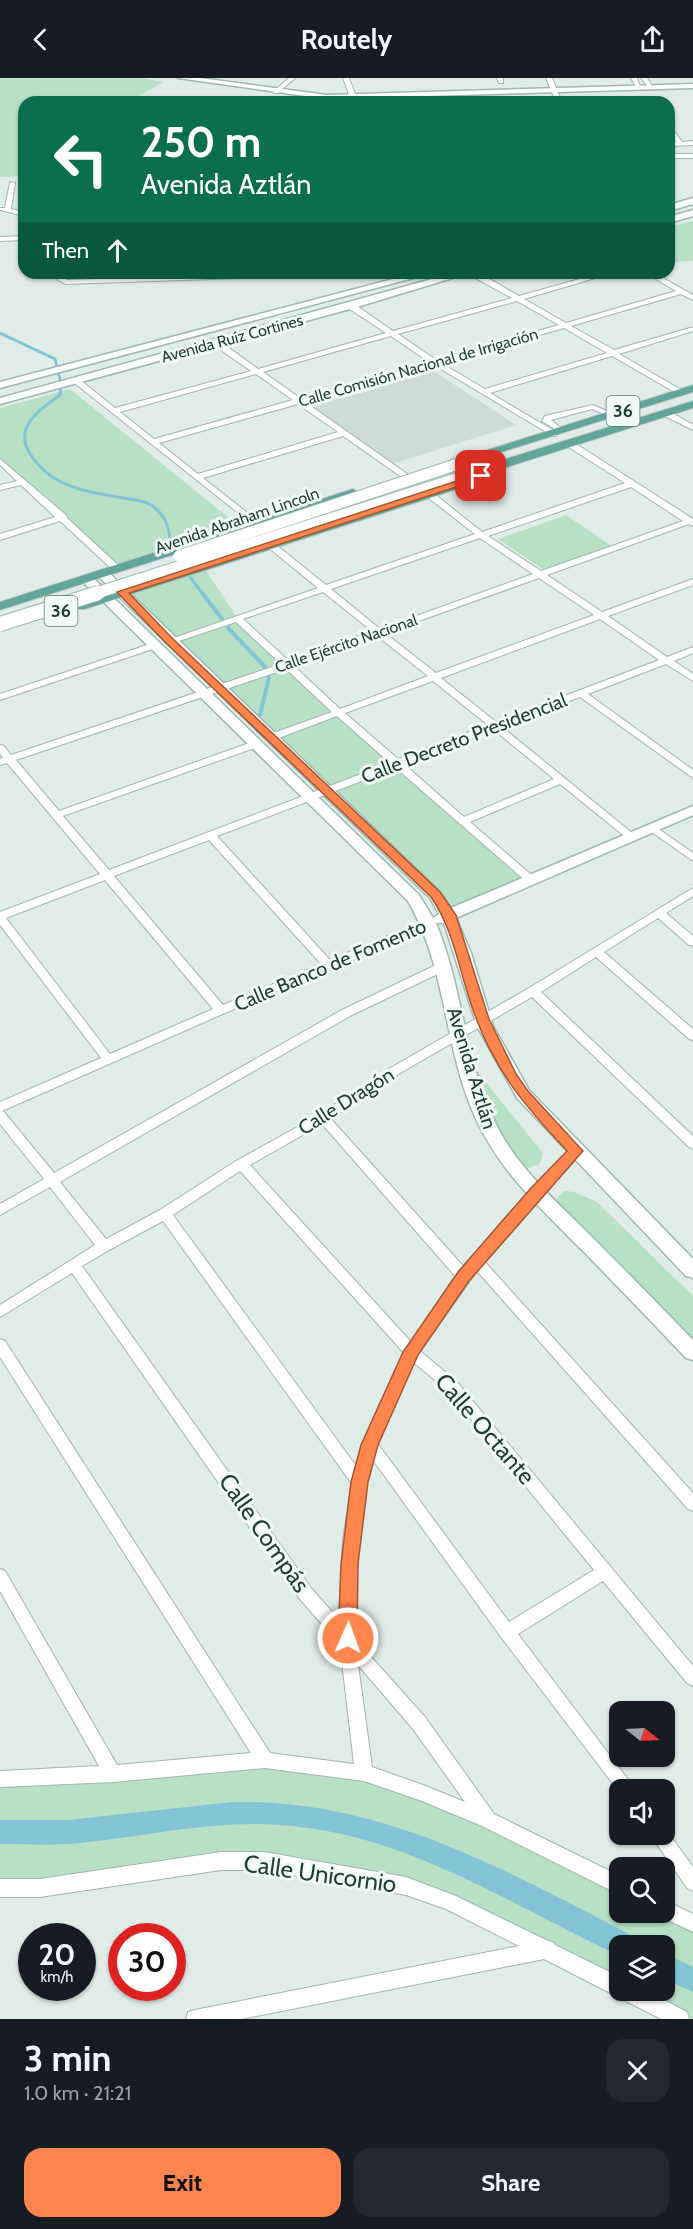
<!DOCTYPE html>
<meta charset="utf-8">
<style>
body{margin:0;font-family:Cabin,sans-serif;background:#242831;color:#f1f3f6;height:100vh;display:flex;flex-direction:column;font-size:22px;white-space:nowrap}
*{box-sizing:border-box;margin:0}
p{font-size:20px;color:#9ea1a6}
.icon{flex:none;width:33px;height:33px;fill:none;stroke:currentColor;stroke-width:2;stroke-linecap:round;stroke-linejoin:round}
.map{position:relative;height:1941px;overflow:hidden}
.sheet{display:flex;flex-direction:column;background:#171b24;flex:1}
.sheet>*{flex:none}
.guide{position:absolute;left:18px;top:18px;width:657px;height:183px;border-radius:18px;box-shadow:0 2px 4px #0004;background:#0b6e4f;color:#fff;overflow:hidden}
.needle{width:39px;rotate:108deg}
.controls{position:absolute;left:609px;top:1623px;display:grid;gap:12px}
.controls a{display:grid;place-items:center;width:66px;height:66px;border-radius:12px;background:#171b24;box-shadow:0 2px 4px #0004;font-size:30px}
.speed{position:absolute;left:18px;top:1845px;display:flex;gap:12px;font-size:30px;font-weight:700;text-align:center}
.speed>*{display:grid;place-content:center;width:78px;height:78px;border-radius:50%;background:#171b24;box-shadow:0 2px 4px #0004;line-height:1}
.speed small{font-size:15px;font-weight:400}
.speed .limit{border:9px solid #d22;background:#fff;color:#111}
.pin{position:absolute;display:grid;place-items:center;width:51px;height:51px;color:#fff;margin:-26px;border-radius:12px;box-shadow:0 3px 9px #0006}
.me{position:absolute;width:66px;margin:-33px;rotate:2deg;stroke-linejoin:round;filter:drop-shadow(0 0 4px #0008)}
.turn{display:flex;align-items:center;gap:21px;height:126px;padding:0 24px;font-size:27px}
.turn .icon{width:78px;height:78px;stroke-width:2.5}
.turn b{display:block;font-size:42px;line-height:51px}
.then{display:flex;align-items:center;height:57px;padding:0 24px;background:#0003;gap:12px;font-size:22px}
.round{display:grid;place-items:center;flex:none;width:63px;height:63px;border-radius:18px;background:#242831}
.head{display:flex;align-items:center;justify-content:space-between;height:102px;padding:0 24px}
h1{font-size:36px;font-weight:800;line-height:45px}
.button{display:flex;gap:12px;margin-top:auto;padding:12px 24px}
.button a{flex:1;height:69px;border-radius:18px;background:#fe854d;color:#111;font-size:24px;font-weight:800;line-height:69px;text-align:center}
.button a+a{background:#242831;color:#f1f3f6}
header{display:flex;justify-content:space-between;align-items:center;height:78px;padding:0 24px;background:#171b24;font-size:27px;font-weight:800}
.map>svg:first-child{display:block}
.built{fill:#cedcd7}
.green{fill:#b7e0c5}
.lines{fill:none;stroke-linecap:round;stroke-linejoin:round}
.stream-far1{stroke:#83c4d7;stroke-width:3}
.stream{stroke:#83c4d7;stroke-width:4}
.canal{fill:#83c4d7;fill-rule:evenodd}
.street-casing{stroke:#a2b4b0;stroke-width:2}
.secondary-casing{stroke:#9db9b1;stroke-width:3}
.primary-casing{stroke:#c0c9c7;stroke-width:2}
.street{fill:#fff;fill-rule:evenodd}
.secondary{fill:#fff;fill-rule:evenodd}
.primary{fill:#61a699;fill-rule:evenodd}
.secondary-bridge-far1-casing{stroke:#9db9b1;stroke-width:13;stroke-linecap:butt}
.secondary-bridge-casing{stroke:#9db9b1;stroke-width:16;stroke-linecap:butt}
.secondary-bridge-far1{stroke:#fff;stroke-width:11}
.secondary-bridge{stroke:#fff;stroke-width:14}
.route{fill:#fe854d;stroke:#a55632;stroke-width:1.5}
.labels{text-anchor:middle;stroke-width:6;stroke-linejoin:round;paint-order:stroke}
.far-street-label{font-size:16px;fill:#1f3e38;stroke:#f1f9f5}
.shield{fill:#f1f9f5;stroke:#5e7671;stroke-width:1.5}
.shield-label{font-size:18px;font-weight:bold;fill:#1f3e38}
.street-label{font-size:20px;fill:#1f3e38;stroke:#f1f9f5}
.near-street-label{font-size:24px;fill:#1f3e38;stroke:#f1f9f5}
</style>
<header><svg class="icon" aria-label="back" viewBox="0 0 24 24"><path d="M15 5l-7 7 7 7"/></svg>Routely<svg class="icon" aria-label="share" viewBox="0 0 24 24"><path d="M12 15V3M7 8l5-5 5 5M5 13v7h14v-7"/></svg></header>
<div class="map">
<svg width="693" height="1941" viewBox="0 0 693 1941">
<rect width="100%" height="100%" fill="#e0ece8"/>
<path class="built" d="M432,292L516,347L392,386L311,328Z"/>
<g class="green">
<path d="M0,0H142L163,4L133,21V24H24V98L0,99Z"/>
<path d="M693,143V183L669,184V149Z"/>
<path d="M70,311L240,449L119,489L0,380V330Z"/>
<path d="M566,437L613,469L543,491L498,461Z"/>
<path d="M203,488L238,541L531,802L450,837L122,514Z"/>
<path d="M476,992L543,1075L540,1086L523,1092L496,1049Z"/>
<path d="M565,1113L574,1114L597,1124L693,1218V1269L557,1134V1120Z"/>
<path d="M265,1682L364,1695L619,1808L620,1834H664L693,1845V1941H680L626,1913L664,1912V1868H620L619,1909L450,1824L264,1783L0,1809V1701Z"/>
</g>
<g class="lines">
<g class="stream-far1">
<path d="M0,255L55,281L57,289"/>
<path d="M58,294L61,305"/>
<path d="M61,309L60,317C41,331 14,348 29,374C50,410 88,414 124,420C132,422 144,422 151,427C166,437 168,447 171,465"/>
<path d="M189,498L203,516"/>
</g>
<g class="stream">
<path d="M202,515L222,541"/>
<path d="M228,550L265,589"/>
<path d="M260,637L269,599"/>
</g>
<g class="canal">
<path d="M233,1724C383,1721 506,1793 635,1859L638,1868H620V1878C500,1822 396,1748 259,1746C195,1745 132,1761 68,1766C46,1767 23,1766 0,1766V1742H68Z"/>
<path d="M664,1875L693,1889V1914L664,1901Z"/>
</g>
<defs>
<g id="street">
<path d="M289,0H295L278,15H274V13Z"/>
<path d="M343,0H349L358,24H352Z"/>
<path d="M497,0H503V5H499Z"/>
<path d="M546,0H552L562,24H556Z"/>
<path d="M631,0H637L641,11H637Z"/>
<path d="M641,0H647L653,10H649Z"/>
<path d="M669,46L682,64L693,63V67L669,68V64H676L669,53Z"/>
<rect x="669" y="76" width="24" height="4"/>
<path d="M10,104L15,105L11,131L24,134V138L0,132V130H5Z"/>
<path d="M24,158V162L0,163V159Z"/>
<path d="M57,195H63V200L67,202L266,195H329L326,197L66,206L58,202Z"/>
<path d="M466,195C485,195 502,209 519,218L601,195H612L524,221L566,245L676,213L646,195H654L693,217V222L681,216L571,248L614,272L693,249V253L619,276L685,314L678,316L612,278L490,315L556,354V358H553L434,287L305,324L410,398L403,400L343,358L203,400L259,444V448L256,449L72,303L79,301L115,330L251,293L212,266V262H218L258,291L386,255L348,230V226H354L393,253L512,220ZM517,223L559,247L436,282L398,256ZM564,250L607,275L485,311L441,285ZM391,258L429,284L300,320L263,294ZM256,296L293,322L154,361L120,334ZM298,326L338,354L198,396L159,365Z"/>
<path d="M593,327L616,337L612,339L592,331L551,342L561,350L557,352L542,343L545,338Z"/>
<path d="M663,333H669L693,347V352L663,337Z"/>
<path d="M567,364H573L693,441V448L689,446L547,497L602,534L693,501V507L608,538L667,579L693,569V575L674,583L693,596V603L666,586L588,616L693,692V700L580,619L502,649L637,759L632,762L628,761L560,706L470,744L535,800L536,802L535,804H527L396,690L217,758L330,882L424,843H432L434,846L432,849L225,935L2,1033L4,1034L54,1095L342,932L440,885H448L450,888L448,891L350,938L60,1104L106,1161L160,1132L236,1083L319,1037L387,992L529,910L693,810V818L666,835L693,858V868L689,867L658,840L604,874L693,951V962L689,961L596,879L541,914L693,1058V1071L689,1069L532,919L395,998L331,1041L464,1189L505,1140L572,1070H580L582,1073L484,1183L693,1415V1433L688,1431L477,1193L420,1273L457,1304L693,1588V1608L687,1605L603,1503L518,1556L636,1712H620V1715L501,1559L373,1382C355,1439 354,1502 356,1562L425,1639L494,1736L620,1798V1817L482,1748L422,1723L364,1703L265,1690L113,1704L0,1709V1693L99,1688L0,1513V1491L5,1493L117,1687L251,1675L0,1279V1261L5,1263L270,1675L354,1686L340,1567L299,1520L72,1195L0,1239V1227L95,1167L50,1109L0,1137V1126L44,1101L0,1046V1024L101,980L0,847V834L100,796L7,685L0,687V681L3,680L0,676V667L4,668L11,677L281,586L236,544L173,565H167L165,563L318,510L269,470V466H275L326,507L475,456L426,418V414H432L482,454L625,405L567,368ZM631,409L683,443L541,493L488,458ZM480,460L533,496L380,551L331,511ZM539,500L594,537L436,595L385,555ZM323,514L372,553L289,583L243,541ZM600,541L659,582L496,644L441,600ZM377,558L428,598L340,631L294,588ZM286,591L332,634L268,657V661H276L337,638L390,685L109,792L63,738L260,668V664H252L59,733L16,682ZM433,603L488,647L398,681L345,635ZM494,652L554,701L464,739L404,686ZM209,762L321,886L223,927L114,798ZM105,802L213,931L110,976L6,840ZM322,1046L456,1199L411,1264L250,1087ZM240,1093L404,1275L377,1332L356,1388L173,1137ZM163,1143L352,1406L343,1462L340,1543L311,1510L82,1188L109,1172ZM413,1284L447,1312L594,1492L509,1544L378,1366L396,1319ZM358,1587L413,1651L465,1724L423,1707L372,1689Z"/>
<path d="M0,381L66,437L67,440L120,489V493H114L60,443L0,462V456L55,439L21,407L0,412V407L17,403L0,387Z"/>
<path d="M153,565L156,566V570L0,622V616Z"/>
<path d="M653,747L693,775V783L649,752L648,750Z"/>
<path d="M664,1749L693,1789V1813L687,1810L654,1762L652,1756H664Z"/>
<path d="M221,1774H264L406,1799L456,1818L546,1862L554,1865L555,1867L620,1899V1912H645L687,1934L689,1941H661L544,1881L241,1941H186L188,1934L195,1932L519,1868L446,1831L406,1817L264,1792H221L40,1819H0V1801H40Z"/>
<path d="M664,1822L693,1836V1854L658,1837L657,1834H664Z"/>
</g>
<g id="secondary">
<path d="M178,0H200L327,17L693,6V10L327,21Z"/>
<path d="M693,120V126L669,133V127Z"/>
<path d="M693,132V138L669,145V139Z"/>
<path d="M416,195H432L0,310V304Z"/>
<path d="M454,195H469L354,230L0,326V320Z"/>
<path d="M103,492L107,493L440,814L451,830L693,728V737L456,840L471,875L493,948L529,1012L693,1181V1200L686,1198L517,1020L477,948L444,845H436C462,907 464,977 492,1038C513,1086 554,1121 590,1157C625,1192 659,1227 693,1262V1282L686,1280C653,1245 619,1210 585,1175C544,1134 499,1093 475,1039C443,968 448,893 408,823L83,504V498H91L419,817L433,840L439,836L430,820L99,499L97,496Z"/>
</g>
<g id="primary">
<path d="M693,307V314L447,391L437,388Z"/>
<path d="M693,323V330L504,390L481,403L433,419L85,531H75L73,528L75,525L473,397L496,384Z"/>
<path d="M353,411L359,415L357,418L0,532V524Z"/>
</g>
</defs>
<use href="#street" class="street-casing"/>
<use href="#secondary" class="secondary-casing"/>
<use href="#primary" class="primary-casing"/>
<use href="#street" class="street"/>
<use href="#secondary" class="secondary"/>
<use href="#primary" class="primary"/>
<defs>
<g id="secondary-bridge-far1">
<path d="M179,478L461,385"/>
<path d="M93,516L478,394"/>
</g>
<path id="secondary-bridge" d="M0,546L98,515"/>
</defs>
<use href="#secondary-bridge-far1" class="secondary-bridge-far1-casing"/>
<use href="#secondary-bridge" class="secondary-bridge-casing"/>
<use href="#secondary-bridge-far1" class="secondary-bridge-far1"/>
<use href="#secondary-bridge" class="secondary-bridge"/>
</g>
<path class="route" d="M481,395L486,398L484,400L129,515L173,561L440,814L456,837L489,941L516,996L528,1013L583,1073L469,1203L418,1277L378,1367L368,1404L358,1486L357,1560L354,1566L348,1569L341,1566L338,1560L341,1486L351,1404L361,1367L403,1274L458,1194L531,1110L567,1073C527,1030 497,996 476,940C460,900 456,855 431,819L166,565L117,514Z"/>
<g class="labels">
<g class="far-street-label">
<text transform="translate(232 260) rotate(-15)" y="6">Avenida Ruíz Cortines</text>
<text transform="translate(418 289) rotate(-16)" y="6">Calle Comisión Nacional de Irrigación</text>
<text transform="translate(237 442) rotate(-19)" y="6">Avenida Abraham Lincoln</text>
<text transform="translate(346 565) rotate(-19)" y="6">Calle Ejército Nacional</text>
</g>
<g class="shield">
<rect x="606.5" y="318" width="33" height="30" rx="4.5"/>
<rect x="44.5" y="518" width="33" height="30" rx="4.5"/>
</g>
<g class="shield-label">
<text x="623" y="339">36</text>
<text x="61" y="539">36</text>
</g>
<g class="street-label">
<text transform="translate(464 660) rotate(-21)" y="7">Calle Decreto Presidencial</text>
<text transform="translate(330 887) rotate(-23)" y="7">Calle Banco de Fomento</text>
<text transform="translate(472 990) rotate(73)" y="7">Avenida Aztlán</text>
<text transform="translate(346 1023) rotate(-32)" y="7">Calle Dragón</text>
</g>
<g class="near-street-label">
<text transform="translate(485 1351) rotate(49)" y="8">Calle Octante</text>
<text transform="translate(264 1455) rotate(55)" y="8">Calle Compás</text>
<text transform="translate(320 1796) rotate(8)" y="8">Calle Unicornio</text>
</g>
</g>
</svg>
<div class="controls">
<a><svg class="needle" viewBox="-14 -14 28 28"><path d="M0-13l5 13h-10z" fill="#e53935"/><path d="M0 13l5-13h-10z" fill="#9ea1a6"/></svg></a>
<a><svg class="icon" aria-label="sound" viewBox="0 0 24 24"><path d="M4 9h4l5-4v14l-5-4H4zM17 9q2 3 0 6"/></svg></a>
<a><svg class="icon" aria-label="search" viewBox="0 0 24 24"><circle cx="10" cy="10" r="6"/><path d="M15 15l6 6"/></svg></a>
<a><svg class="icon" aria-label="layers" viewBox="0 0 24 24"><path d="M12 4l9 5-9 5-9-5zM3 14l9 5 9-5"/></svg></a>
</div>
<div class="speed"><div>20<small>km/h</small></div><div class="limit">30</div></div>
<div class="pin" style="left:481px;top:398px;background:#d93025"><svg class="icon" aria-label="arrive" viewBox="0 0 24 24"><path d="M6 21V4h12l-3 4 3 4H6"/></svg></div>
<svg class="me" style="left:348px;top:1560px" viewBox="-20 -20 40 40"><circle r="17" fill="#fe854d" stroke="#fff" stroke-width="3"/><path d="M0-11L8 9 0 5-8 9z" fill="#fff"/></svg>
<div class="guide">
<div class="turn"><svg class="icon" aria-label="left" viewBox="0 0 24 24"><path d="M17 20v-9H6M10 6l-5 5 5 5"/></svg><div><b>250 m</b>Avenida Aztlán</div></div>
<div class="then">Then<svg class="icon" aria-label="ahead" viewBox="0 0 24 24"><path d="M12 20V5M6 11l6-6 6 6"/></svg></div>
</div>
</div>
<section class="sheet">
<div class="head"><div><h1>3 min</h1><p>1.0 km · 21:21</p></div><a class="round"><svg class="icon" aria-label="close" viewBox="0 0 24 24"><path d="M6 6l12 12M18 6L6 18"/></svg></a></div>
<div class="button"><a>Exit</a><a>Share</a></div>
</section>
